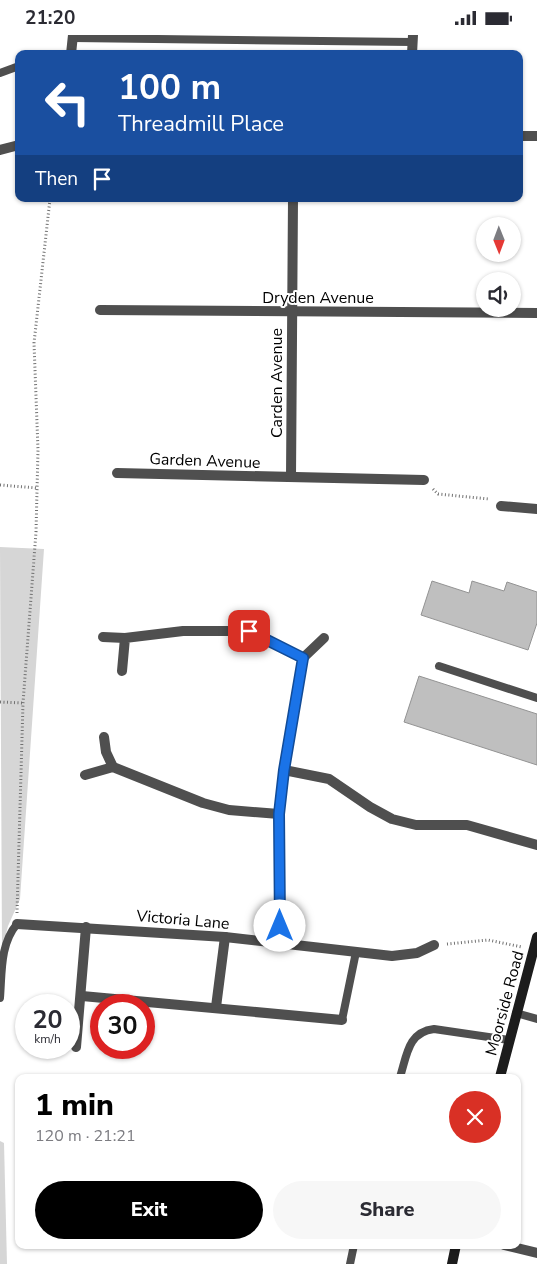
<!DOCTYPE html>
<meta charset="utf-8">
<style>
body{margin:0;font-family:"Nunito Sans",sans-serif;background:#f7f7f7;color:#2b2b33;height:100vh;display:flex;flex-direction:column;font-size:19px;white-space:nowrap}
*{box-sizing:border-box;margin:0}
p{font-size:16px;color:#7c7c81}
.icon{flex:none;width:28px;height:28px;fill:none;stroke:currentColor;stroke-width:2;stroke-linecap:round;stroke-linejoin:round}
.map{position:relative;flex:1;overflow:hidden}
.drawer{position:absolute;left:15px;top:1039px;width:506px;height:175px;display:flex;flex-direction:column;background:#fff;border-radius:10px;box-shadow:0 1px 4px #0004}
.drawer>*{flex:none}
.hud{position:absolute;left:15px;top:15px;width:508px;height:152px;border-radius:10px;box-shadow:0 1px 4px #0004;background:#1a4fa0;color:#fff;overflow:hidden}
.needle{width:32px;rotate:179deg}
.controls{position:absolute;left:476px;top:182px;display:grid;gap:10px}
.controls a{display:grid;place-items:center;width:45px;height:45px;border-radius:50%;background:#fff;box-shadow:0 1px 4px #0004;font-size:25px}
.speed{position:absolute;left:15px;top:959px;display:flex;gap:10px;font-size:25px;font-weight:700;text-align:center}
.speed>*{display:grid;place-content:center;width:65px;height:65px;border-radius:50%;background:#fff;box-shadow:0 1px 4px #0004;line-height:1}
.speed small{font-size:12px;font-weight:400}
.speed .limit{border:8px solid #d22;background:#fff;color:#111}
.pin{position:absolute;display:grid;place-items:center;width:42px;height:42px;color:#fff;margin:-21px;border-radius:10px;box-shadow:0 2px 8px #0006}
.me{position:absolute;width:55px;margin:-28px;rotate:0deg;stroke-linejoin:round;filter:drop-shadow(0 0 4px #0008)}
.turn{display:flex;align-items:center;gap:18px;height:105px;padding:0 20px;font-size:22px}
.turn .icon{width:65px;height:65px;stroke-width:2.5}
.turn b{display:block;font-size:35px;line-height:42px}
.then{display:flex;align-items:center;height:48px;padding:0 20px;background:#0003;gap:10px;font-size:19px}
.round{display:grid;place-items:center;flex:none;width:52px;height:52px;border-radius:26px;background:#f7f7f7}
.head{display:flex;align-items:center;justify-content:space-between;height:85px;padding:0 20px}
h1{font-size:30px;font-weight:800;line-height:38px;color:#000}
.action{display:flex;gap:10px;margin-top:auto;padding:10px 20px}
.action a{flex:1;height:58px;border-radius:30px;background:#000;color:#fff;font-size:20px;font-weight:800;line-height:58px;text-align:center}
.action a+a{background:#f7f7f7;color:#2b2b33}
.status{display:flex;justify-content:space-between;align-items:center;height:35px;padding:0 25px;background:#fff;direction:ltr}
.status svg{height:14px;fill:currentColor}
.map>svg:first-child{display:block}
.green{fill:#d6d6d6}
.building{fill:#bfbfbf;stroke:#939393}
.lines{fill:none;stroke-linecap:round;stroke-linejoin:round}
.path{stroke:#717171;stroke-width:3;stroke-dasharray:1 2.5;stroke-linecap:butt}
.lane{stroke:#4f4f4f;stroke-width:8}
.street{stroke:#4f4f4f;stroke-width:10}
.secondary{stroke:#1c1c1c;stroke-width:10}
.route-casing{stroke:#114b97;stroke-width:12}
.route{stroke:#1a73e8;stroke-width:9}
.labels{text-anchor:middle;stroke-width:4;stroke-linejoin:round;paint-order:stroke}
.street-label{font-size:16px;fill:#000;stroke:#fff}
</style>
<div class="status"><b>21:20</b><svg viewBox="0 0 49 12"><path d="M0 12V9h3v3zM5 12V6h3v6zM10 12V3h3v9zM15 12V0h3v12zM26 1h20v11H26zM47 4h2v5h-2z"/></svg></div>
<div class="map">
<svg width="537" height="1229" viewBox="0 0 537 1229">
<rect width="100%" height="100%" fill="#fff"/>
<g class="green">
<path d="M0,512L44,514L20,864L8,891L2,914Z"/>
<path d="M0,1106L4,1108L7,1229H0Z"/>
</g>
<g class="building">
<path d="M432,546L469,558L472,546L504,556L507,547L537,557V588L528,615L421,580Z"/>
<path d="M419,641L537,679V730L404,687Z"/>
</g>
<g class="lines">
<g class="path">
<path d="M0,450L37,453"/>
<path d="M433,454L438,459L489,464"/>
<path d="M0,667L23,668"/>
<path d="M17,878L23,668L36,497L38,415L34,308L50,164"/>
<path d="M447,909L488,905L522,912"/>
</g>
<g class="lane">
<path d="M73,3L412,7"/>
<path d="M0,38L19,31"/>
<path d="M439,631L537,663"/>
<path d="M0,963C2,937 0,909 17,889"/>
<path d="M516,978L537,984"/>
<path d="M342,985L356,917"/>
<path d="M400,1042C407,1020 408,997 434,994L509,1005"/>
<path d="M350,1229L354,1210"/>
</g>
<g class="street">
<path d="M71,19L73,0"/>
<path d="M412,19L413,0"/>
<path d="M519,101H537"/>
<path d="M0,115L19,110"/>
<path d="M100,275L537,278"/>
<path d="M117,438L424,445"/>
<path d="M291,442L293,164"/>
<path d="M501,471L537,474"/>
<path d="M103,602L125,603"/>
<path d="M122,636L125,603L183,596H249L303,623"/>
<path d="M104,702L106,717L113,732"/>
<path d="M284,735L329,744L370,772L392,784L416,790H467L537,810"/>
<path d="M85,740L113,732L203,768L229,775L279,779"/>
<path d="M17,889L225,902L392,921L417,918L434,910"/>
<path d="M280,909L279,779L284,735L303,623L324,603"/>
<path d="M82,961L342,985"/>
<path d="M216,972L225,902"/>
<path d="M76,1012L86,892"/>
<path d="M504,1210L537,1218"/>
</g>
<g class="secondary">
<path d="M500,1042L537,902"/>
<path d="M452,1229L456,1210"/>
</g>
</g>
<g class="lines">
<defs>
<path id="route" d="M249,596L303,623L284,735L279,779L280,891"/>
</defs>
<use href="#route" class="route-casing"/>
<use href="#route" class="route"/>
</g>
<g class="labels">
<g class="street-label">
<text x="318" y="268">Dryden Avenue</text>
<text transform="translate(276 348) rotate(-90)" y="6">Carden Avenue</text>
<text transform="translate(205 425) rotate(2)" y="6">Garden Avenue</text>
<text transform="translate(183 884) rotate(5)" y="6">Victoria Lane</text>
<text transform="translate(504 968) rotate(-75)" y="6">Moorside Road</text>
</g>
</g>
</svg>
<div class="controls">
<a><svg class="needle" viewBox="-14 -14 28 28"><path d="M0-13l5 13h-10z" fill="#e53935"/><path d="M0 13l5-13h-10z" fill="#7c7c81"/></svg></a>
<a><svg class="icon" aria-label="sound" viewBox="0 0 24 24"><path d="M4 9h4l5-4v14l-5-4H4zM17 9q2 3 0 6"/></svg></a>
</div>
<div class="speed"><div>20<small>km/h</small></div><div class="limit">30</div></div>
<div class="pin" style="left:249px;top:596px;background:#d93025"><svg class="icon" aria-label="arrive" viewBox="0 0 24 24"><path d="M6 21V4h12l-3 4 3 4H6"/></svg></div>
<svg class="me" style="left:280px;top:891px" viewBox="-20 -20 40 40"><circle r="19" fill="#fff"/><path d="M0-13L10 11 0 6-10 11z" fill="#1a73e8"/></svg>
<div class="hud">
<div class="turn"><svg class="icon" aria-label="left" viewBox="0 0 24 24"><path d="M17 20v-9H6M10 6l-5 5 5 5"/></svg><div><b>100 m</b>Threadmill Place</div></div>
<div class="then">Then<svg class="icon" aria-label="arrive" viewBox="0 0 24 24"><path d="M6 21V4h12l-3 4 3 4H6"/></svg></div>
</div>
<section class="drawer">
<div class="head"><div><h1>1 min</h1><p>120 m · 21:21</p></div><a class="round" style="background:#d93025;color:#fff"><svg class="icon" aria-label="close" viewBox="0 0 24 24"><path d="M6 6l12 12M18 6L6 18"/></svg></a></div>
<div class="action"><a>Exit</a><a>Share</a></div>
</section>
</div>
